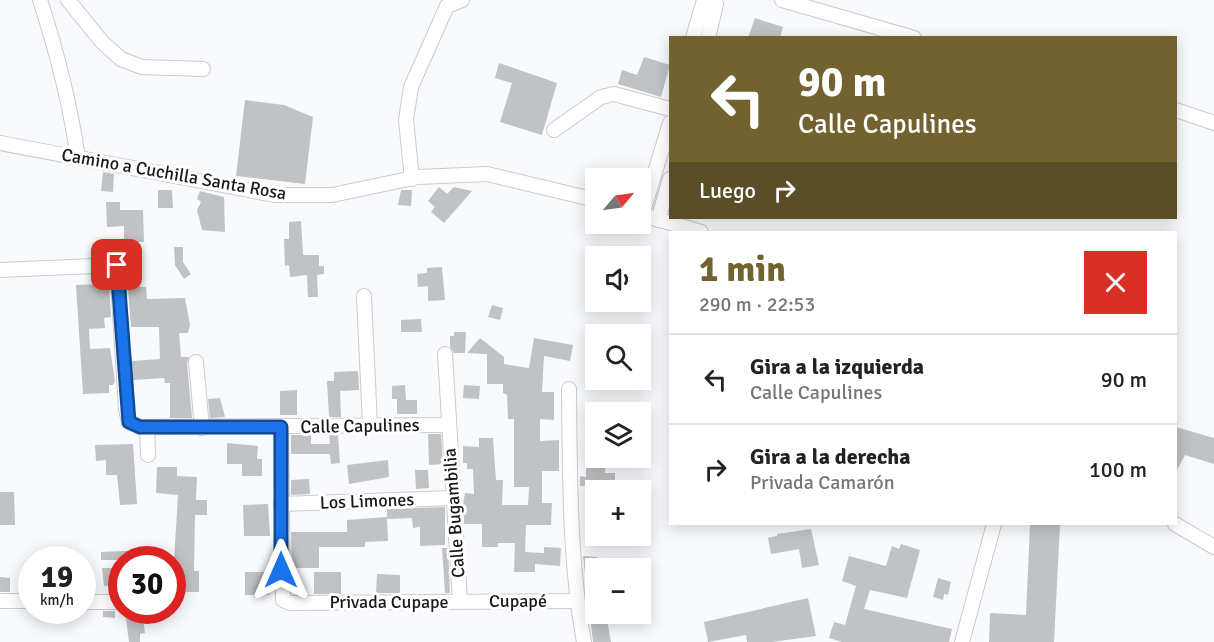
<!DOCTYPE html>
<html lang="es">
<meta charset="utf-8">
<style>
body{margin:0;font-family:Signika,sans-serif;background:#f6f6f6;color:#222;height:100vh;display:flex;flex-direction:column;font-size:22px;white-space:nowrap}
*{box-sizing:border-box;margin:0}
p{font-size:20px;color:#767676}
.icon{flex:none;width:33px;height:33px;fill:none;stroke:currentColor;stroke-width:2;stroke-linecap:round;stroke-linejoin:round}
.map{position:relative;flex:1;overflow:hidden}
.panel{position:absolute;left:669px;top:231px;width:508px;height:294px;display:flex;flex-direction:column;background:#fff;border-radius:0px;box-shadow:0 3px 15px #0003}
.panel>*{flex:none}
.top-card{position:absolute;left:669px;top:36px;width:508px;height:183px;border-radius:0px;box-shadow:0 3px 15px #0003;background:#716230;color:#fff;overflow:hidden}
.needle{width:39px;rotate:61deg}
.controls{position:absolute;left:585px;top:168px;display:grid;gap:12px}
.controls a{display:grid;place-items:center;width:66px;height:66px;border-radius:0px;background:#fff;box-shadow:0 3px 15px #0003;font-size:30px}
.speed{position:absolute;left:18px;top:546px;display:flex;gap:12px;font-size:30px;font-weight:700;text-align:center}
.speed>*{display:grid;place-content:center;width:78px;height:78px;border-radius:50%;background:#fff;box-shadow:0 3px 15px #0003;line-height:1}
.speed small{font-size:15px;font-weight:400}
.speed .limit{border:9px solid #d22;background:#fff;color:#111}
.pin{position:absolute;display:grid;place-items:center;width:51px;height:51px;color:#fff;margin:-26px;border-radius:12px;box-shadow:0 3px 9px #0006}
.me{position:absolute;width:66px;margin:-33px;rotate:0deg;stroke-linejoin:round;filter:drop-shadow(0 0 4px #0008)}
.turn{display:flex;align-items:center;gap:21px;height:126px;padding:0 30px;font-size:27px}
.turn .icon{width:78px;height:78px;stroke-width:2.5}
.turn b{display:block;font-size:42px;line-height:51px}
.then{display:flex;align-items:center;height:57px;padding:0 30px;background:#0003;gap:12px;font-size:22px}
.round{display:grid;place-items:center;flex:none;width:63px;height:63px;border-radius:0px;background:#f6f6f6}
.headline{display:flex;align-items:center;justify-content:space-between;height:102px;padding:0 30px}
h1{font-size:36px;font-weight:700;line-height:45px;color:#716230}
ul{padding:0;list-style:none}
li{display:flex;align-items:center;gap:18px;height:90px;padding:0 30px;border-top:2px solid #e0e0e0}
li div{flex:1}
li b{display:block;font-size:22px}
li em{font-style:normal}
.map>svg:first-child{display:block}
.building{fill:#c0c2c4}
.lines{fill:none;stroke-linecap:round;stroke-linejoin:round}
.minor-casing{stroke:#c9cbcd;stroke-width:16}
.minor{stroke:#fff;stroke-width:14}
.route-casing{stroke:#114b97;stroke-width:15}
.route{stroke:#1a73e8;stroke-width:10}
.labels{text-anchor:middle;stroke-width:6;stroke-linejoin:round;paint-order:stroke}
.street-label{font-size:18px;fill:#181919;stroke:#fff}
</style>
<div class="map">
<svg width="1214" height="642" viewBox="0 0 1214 642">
<rect width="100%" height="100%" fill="#f8fafd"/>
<g class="building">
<path d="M755,18L783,27L780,38H748Z"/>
<path d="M644,57L670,65L661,97L618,84L622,70L637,75Z"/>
<path d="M499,63L557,83L542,135L500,122L512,83L495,78Z"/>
<path d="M245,100L284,105L313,117L305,184L236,176Z"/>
<path d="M103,172L114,174L113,192L101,191Z"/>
<path d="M439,187L447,194L454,187L472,191L444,223L431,212L435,207L428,201Z"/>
<path d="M158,190H172L173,208H158Z"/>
<path d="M401,190H412L411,206L398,205Z"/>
<path d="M200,191L224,197L225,232L202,230L197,210L201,202L197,199Z"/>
<path d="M106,202H120V210H143L144,242H124V226L107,227Z"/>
<path d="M301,221L303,255H319V266H324V274L317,275L318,297H308L307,275L290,277L289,265L285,266L284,239H289V222Z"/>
<path d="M174,247H183V262L191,274L184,279L175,265Z"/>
<path d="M442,267L445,300L428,301V286L418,287L417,274L427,273V268Z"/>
<path d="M137,274L140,287H146L147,299L185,298L190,325L188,333H179L181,357H189L187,363L192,418H170V383H165L164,378L133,380L132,361L160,359L159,327H131L127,275Z"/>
<path d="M109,284L111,317L104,318L105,328L89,329L90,349L110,348L115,381L113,385H109V393L83,394L76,285Z"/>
<path d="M492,305L503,308L500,320L488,317Z"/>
<path d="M421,319L422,332H401V320Z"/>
<path d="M454,332H466L465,353H454L450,347V336H454Z"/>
<path d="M480,338L504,357V364L529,368L534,338L573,345L570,361L544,356L542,392H554V420L540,419V441L559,440V471H542V503H552L551,525H526L525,552L544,553V547L561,548L560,566L535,564V572H514L515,543H498V547H482V524H464L463,504L465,493L474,494L473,469H467V463H463V446L479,447V438H493L496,480H503L502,505H528L529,487H514V419H508L507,395L503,393V384H487V354L467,353Z"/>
<path d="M358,371L359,390L340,391L341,417H329L327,381H334V372Z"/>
<path d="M405,385L406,400H417V414H397V399H392V386Z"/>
<path d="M464,385L480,386L479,399L463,398Z"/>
<path d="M297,390V415H280V391Z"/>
<path d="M220,398L225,417L210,418L208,399Z"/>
<path d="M1176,427L1214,438V464L1185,455L1176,472Z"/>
<path d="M428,434H441L443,464L429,465Z"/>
<path d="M291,435H311V444H330L329,435H338L340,463L331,464L330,454H291Z"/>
<path d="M227,443L258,446L257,459H262V476H242V464H227Z"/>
<path d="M133,444L137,504L120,505L117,475H106V460L96,461L95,445Z"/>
<path d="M586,458L606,460L605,473H615V490H589V486H580V476L586,477Z"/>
<path d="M388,460L389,477L349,484L347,465Z"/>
<path d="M157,467H177V476L197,477L196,500H207V515H195L194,571H199V592H172L178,495L156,493Z"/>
<path d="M415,470H428L429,488L416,489Z"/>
<path d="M309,479L310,494L291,495V480Z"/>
<path d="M0,492H14L15,525H0Z"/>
<path d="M268,504L270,536H244L243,505Z"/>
<path d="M445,507V545L420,546V527L413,528L412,518L387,519L388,541L365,542V547H319V568H292L291,532H347V520L387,517V509Z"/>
<path d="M1030,524H1060L1054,642H989L990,613L1026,615Z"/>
<path d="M811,529L819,565L802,568L799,549L771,554L768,538L777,536V534Z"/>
<path d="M901,544L920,550L907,598L870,590L864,609L952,629L949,642H842L829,638L834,622L845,625L856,586L842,581L849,556L886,566L892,546L899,549Z"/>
<path d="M442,548H448L450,593H445Z"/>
<path d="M146,550L147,560H101V552Z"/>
<path d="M583,556L597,557L596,614H606L611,642H593Z"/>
<path d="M102,568H113L115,585L104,586Z"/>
<rect x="245" y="572" width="24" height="23"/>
<rect x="314" y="572" width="27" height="22"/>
<path d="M377,574L400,575V593H376Z"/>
<path d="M0,577L10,578V592H0Z"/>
<path d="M938,578L951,582L948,595L944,594L943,600L933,597Z"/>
<path d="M808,598L816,636L772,642H747L746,635L708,642L704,622Z"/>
<path d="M125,610H142L145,633L140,634V642H129Z"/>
<path d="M103,611H115V618L103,617Z"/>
</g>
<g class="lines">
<defs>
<g id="minor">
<path d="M40,0C57,52 70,104 78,158"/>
<path d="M68,0L102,42L121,59L142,67L203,69"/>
<path d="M782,0L914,38"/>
<path d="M693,38L704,0"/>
<path d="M708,38L716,4L714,0"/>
<path d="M1176,110L1214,123"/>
<path d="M554,130L601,97L614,94L670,109"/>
<path d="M0,143L275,195H332L418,177L487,174L596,200"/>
<path d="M412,179L406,120L411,87L447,6L462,0"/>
<path d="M640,214L701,232"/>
<path d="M642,215L670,123"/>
<path d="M658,220L670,179"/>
<path d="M0,270L117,265L126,409L129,422L140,427L448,425"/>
<path d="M364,296L370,426"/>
<path d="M445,354L460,601"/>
<path d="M196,362L202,428"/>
<path d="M569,389C570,473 569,559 584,642"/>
<path d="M147,427L148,455"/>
<path d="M281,427L283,600L290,603L576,601"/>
<path d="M281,504L453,498"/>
<path d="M1175,524L1214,547"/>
<path d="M0,601H32"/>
<path d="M82,602H122"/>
<path d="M962,642L994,524"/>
</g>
</defs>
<use href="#minor" class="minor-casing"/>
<use href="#minor" class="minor"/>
</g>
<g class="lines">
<defs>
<path id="route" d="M117,265L129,422L140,427H281V570"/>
</defs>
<use href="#route" class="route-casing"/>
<use href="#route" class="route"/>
</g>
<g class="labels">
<g class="street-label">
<text transform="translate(174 174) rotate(10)" y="6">Camino a Cuchilla Santa Rosa</text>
<text transform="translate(360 426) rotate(-1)" y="6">Calle Capulines</text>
<text transform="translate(367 501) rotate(-2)" y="6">Los Limones</text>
<text transform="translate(454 513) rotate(-94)" y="6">Calle Bugambilia</text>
<text x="518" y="607">Cupapé</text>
<text x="389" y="608">Privada Cupape</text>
</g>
</g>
</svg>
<div class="controls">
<a><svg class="needle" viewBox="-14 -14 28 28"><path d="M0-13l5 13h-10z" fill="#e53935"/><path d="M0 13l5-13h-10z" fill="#767676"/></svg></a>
<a><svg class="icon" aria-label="sound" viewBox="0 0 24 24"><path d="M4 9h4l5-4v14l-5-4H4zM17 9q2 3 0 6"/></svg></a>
<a><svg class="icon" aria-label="search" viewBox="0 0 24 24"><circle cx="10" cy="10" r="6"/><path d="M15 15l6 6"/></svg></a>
<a><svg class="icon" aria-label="layers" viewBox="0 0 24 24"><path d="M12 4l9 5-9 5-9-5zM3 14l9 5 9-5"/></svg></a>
<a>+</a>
<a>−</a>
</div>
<div class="speed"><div>19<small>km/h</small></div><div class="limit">30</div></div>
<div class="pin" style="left:117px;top:265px;background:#d93025"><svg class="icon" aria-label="arrive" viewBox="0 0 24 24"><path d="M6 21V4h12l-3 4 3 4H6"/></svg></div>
<svg class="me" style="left:281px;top:570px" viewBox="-20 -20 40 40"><path d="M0-17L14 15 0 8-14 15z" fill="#1a73e8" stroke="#fff" stroke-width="4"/></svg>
<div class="top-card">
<div class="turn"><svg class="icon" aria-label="left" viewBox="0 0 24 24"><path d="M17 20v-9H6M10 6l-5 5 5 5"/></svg><div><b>90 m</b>Calle Capulines</div></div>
<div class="then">Luego<svg class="icon" aria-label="right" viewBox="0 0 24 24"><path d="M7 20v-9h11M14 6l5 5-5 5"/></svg></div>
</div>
<section class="panel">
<div class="headline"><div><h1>1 min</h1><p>290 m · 22:53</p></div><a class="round" style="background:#d93025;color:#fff"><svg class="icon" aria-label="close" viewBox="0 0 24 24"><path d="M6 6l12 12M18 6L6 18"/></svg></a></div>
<ul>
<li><svg class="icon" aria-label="left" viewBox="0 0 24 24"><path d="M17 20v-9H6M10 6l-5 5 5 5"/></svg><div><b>Gira a la izquierda</b><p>Calle Capulines</p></div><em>90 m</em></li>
<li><svg class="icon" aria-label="right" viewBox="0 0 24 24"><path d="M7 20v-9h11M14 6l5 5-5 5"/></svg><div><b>Gira a la derecha</b><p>Privada Camarón</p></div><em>100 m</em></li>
</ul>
</section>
</div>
